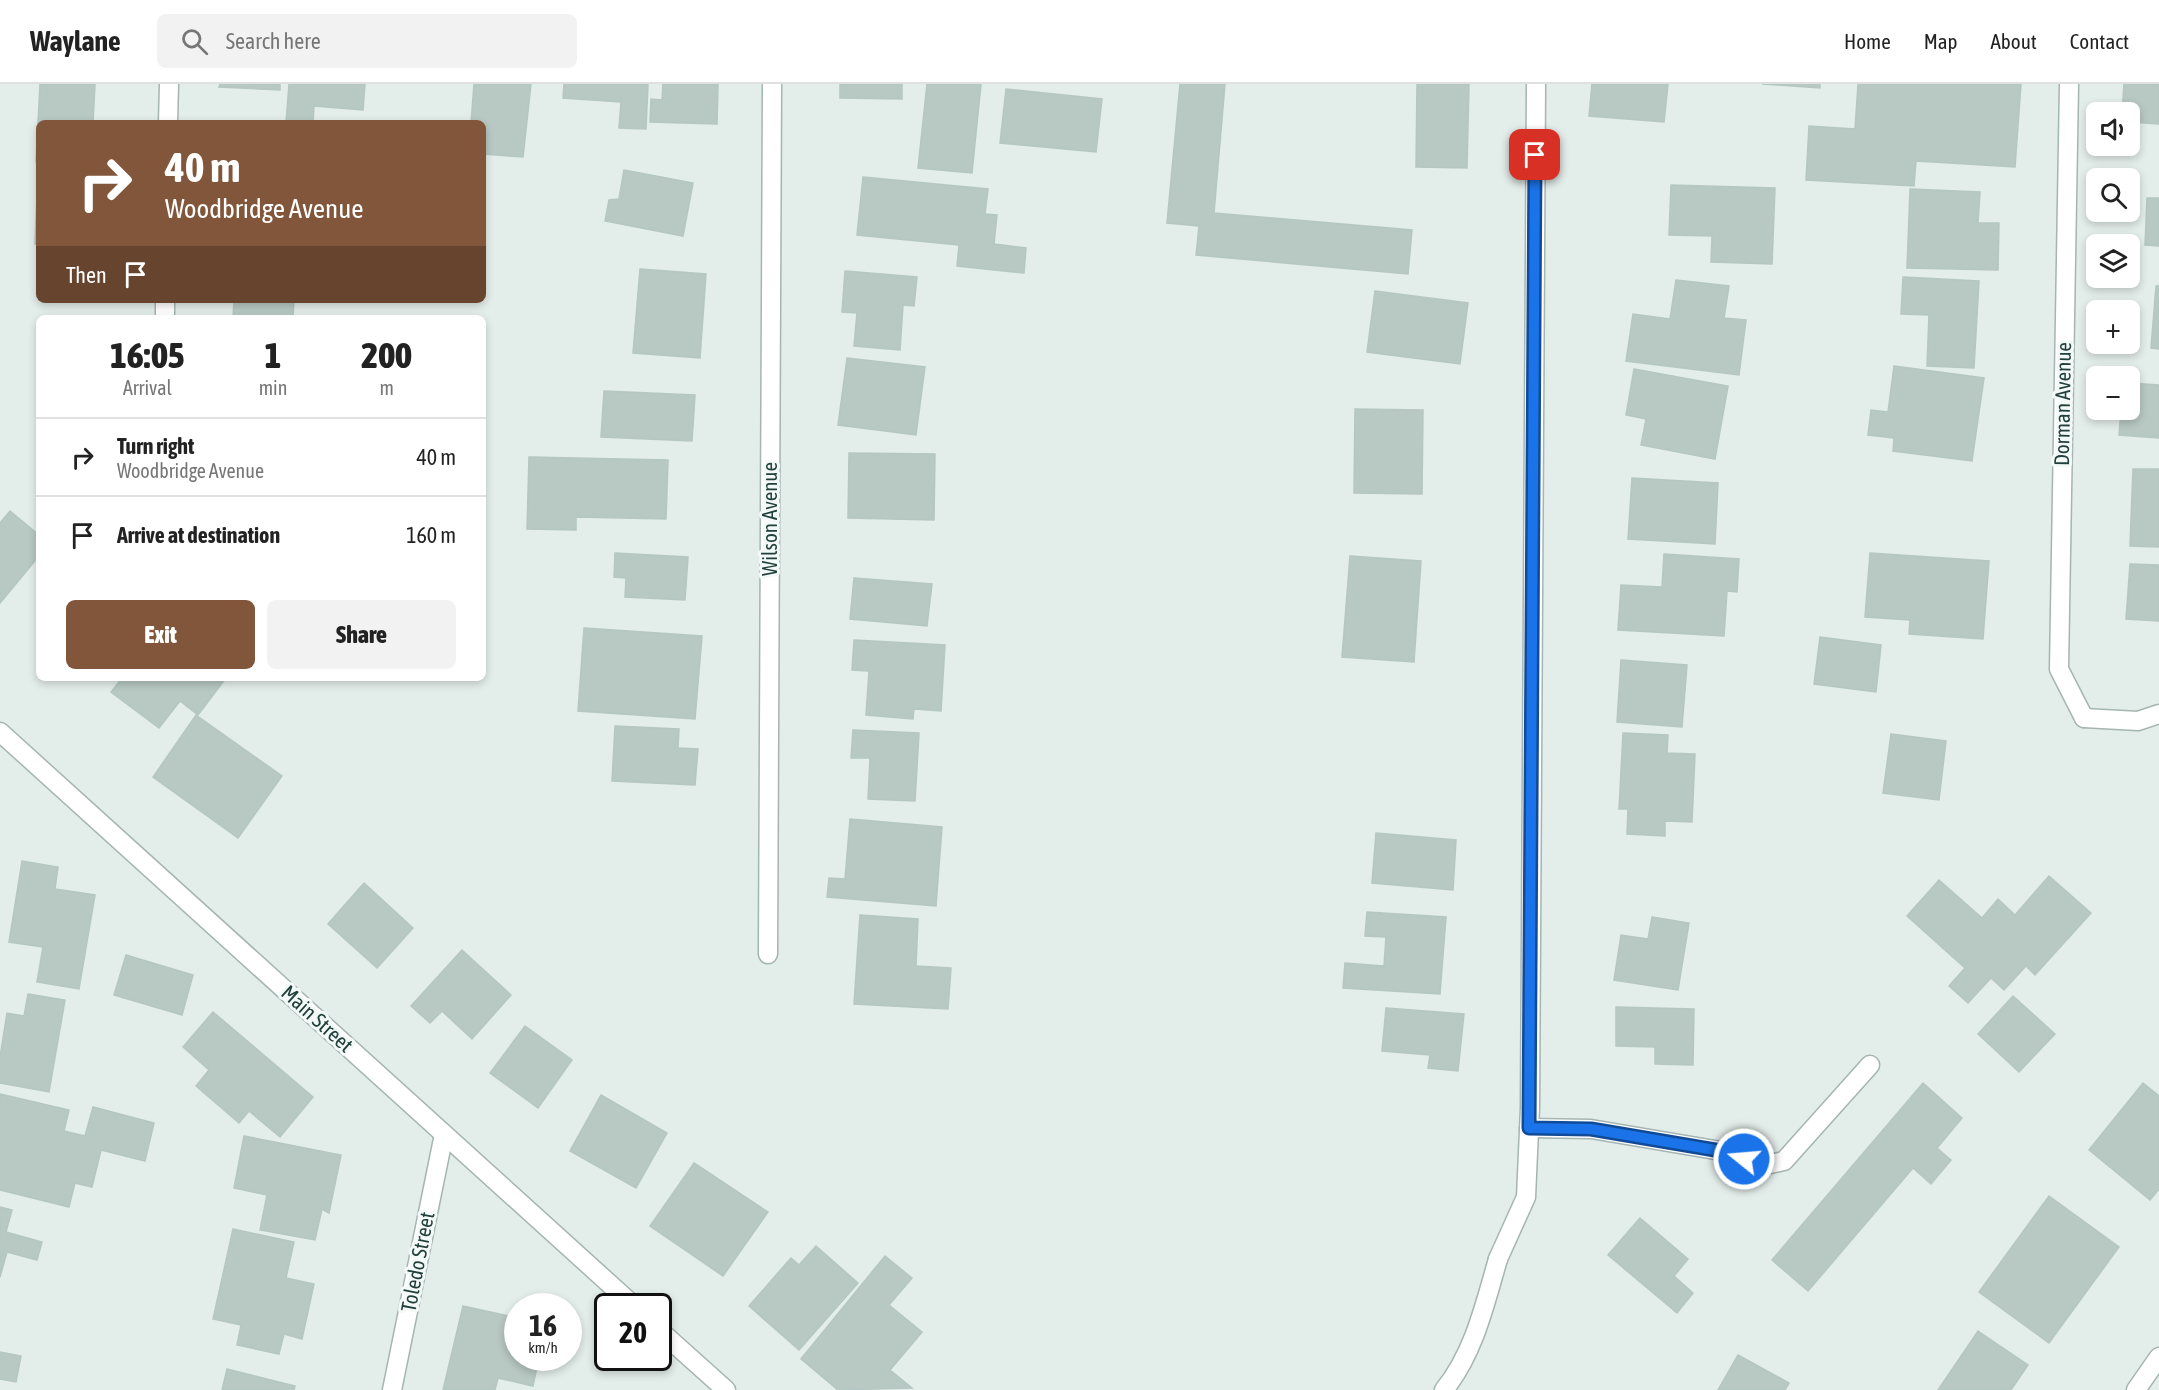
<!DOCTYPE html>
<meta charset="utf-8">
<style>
body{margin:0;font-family:"Asap Condensed",sans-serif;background:#f2f2f2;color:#222;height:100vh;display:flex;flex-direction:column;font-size:22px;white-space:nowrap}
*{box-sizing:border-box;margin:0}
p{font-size:20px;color:#767676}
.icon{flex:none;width:33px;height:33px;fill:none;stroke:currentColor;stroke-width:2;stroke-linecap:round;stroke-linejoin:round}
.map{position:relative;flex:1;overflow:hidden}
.details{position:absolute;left:36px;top:231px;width:450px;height:366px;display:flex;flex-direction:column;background:#fff;border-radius:9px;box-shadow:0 3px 9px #0003}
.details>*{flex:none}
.hud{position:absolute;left:36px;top:36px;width:450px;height:183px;border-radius:9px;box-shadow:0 3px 9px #0003;background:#81563a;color:#fff;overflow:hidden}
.fabs{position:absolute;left:2086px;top:18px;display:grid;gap:12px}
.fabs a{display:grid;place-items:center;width:54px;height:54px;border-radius:9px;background:#fff;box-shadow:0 3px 9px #0003;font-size:30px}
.speed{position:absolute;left:504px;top:1209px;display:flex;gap:12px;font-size:30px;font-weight:700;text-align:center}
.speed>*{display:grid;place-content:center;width:78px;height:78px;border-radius:50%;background:#fff;box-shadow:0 3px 9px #0003;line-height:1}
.speed small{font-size:15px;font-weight:400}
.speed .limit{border:3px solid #111;border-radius:9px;background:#fff;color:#111}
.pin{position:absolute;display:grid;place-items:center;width:51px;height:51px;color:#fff;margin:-26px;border-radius:12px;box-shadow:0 3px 9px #0006}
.me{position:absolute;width:66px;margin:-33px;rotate:287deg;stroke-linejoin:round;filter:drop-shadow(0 0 4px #0008)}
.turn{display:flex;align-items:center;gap:21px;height:126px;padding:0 30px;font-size:27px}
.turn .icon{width:78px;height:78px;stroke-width:2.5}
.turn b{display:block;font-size:42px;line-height:51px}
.then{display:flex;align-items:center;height:57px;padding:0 30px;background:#0003;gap:12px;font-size:22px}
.eta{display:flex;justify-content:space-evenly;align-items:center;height:102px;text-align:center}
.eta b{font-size:36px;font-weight:800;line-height:42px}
.cta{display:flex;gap:12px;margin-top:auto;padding:12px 30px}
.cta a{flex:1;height:69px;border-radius:9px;background:#81563a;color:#fff;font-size:24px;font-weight:800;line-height:69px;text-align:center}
.cta a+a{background:#f2f2f2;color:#222}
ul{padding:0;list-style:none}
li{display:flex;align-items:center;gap:18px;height:78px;padding:0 30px;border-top:2px solid #e0e0e0}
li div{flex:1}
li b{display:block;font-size:22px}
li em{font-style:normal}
header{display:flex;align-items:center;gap:36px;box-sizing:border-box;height:84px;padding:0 30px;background:#fff;border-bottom:2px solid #e0e0e0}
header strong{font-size:28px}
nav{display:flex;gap:33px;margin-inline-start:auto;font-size:21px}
.search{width:420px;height:54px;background:#f2f2f2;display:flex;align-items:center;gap:15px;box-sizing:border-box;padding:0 21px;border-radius:9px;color:#767676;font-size:22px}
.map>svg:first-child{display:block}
.building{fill:#b8c8c3;stroke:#b5c7c2;stroke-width:1.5}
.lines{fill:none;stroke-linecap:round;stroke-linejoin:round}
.service-casing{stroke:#a5b5b2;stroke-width:21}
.minor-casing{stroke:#a5b5b2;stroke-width:21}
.service{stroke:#fff;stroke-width:18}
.minor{stroke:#fff;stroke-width:18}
.route-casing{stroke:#114b97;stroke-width:15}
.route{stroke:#1a73e8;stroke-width:10}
.labels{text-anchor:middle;stroke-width:6;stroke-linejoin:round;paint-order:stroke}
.street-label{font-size:21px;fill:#223f3b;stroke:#f3f9f7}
</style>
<header>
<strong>Waylane</strong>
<div class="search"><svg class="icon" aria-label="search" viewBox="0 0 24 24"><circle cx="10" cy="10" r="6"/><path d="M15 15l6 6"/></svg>Search here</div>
<nav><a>Home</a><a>Map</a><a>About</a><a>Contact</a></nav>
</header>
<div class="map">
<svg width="2159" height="1306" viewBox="0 0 2159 1306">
<rect width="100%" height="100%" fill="#e3edea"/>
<g class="building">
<path d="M40,0H95L93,39H39V78H36Z"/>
<path d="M220,0H280V6L219,3Z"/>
<path d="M289,0H365L363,26L314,22L313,39H286Z"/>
<path d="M474,0H531L523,73L483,70V39H471Z"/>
<path d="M564,0H648L646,45L619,44L621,18L563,14Z"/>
<path d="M663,0H718L717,40L650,38L651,15L662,16Z"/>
<path d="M840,0H902V15L840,14Z"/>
<path d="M927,0H981L972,89L918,84Z"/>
<path d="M1180,0H1225L1214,129L1412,146L1408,190L1196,171L1199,142L1167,139Z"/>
<path d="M1417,0H1469L1467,84L1416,83Z"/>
<path d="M1592,0H1668L1664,38L1589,32Z"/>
<path d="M1762,0H1820V4Z"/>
<path d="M1858,0H2021L2015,83L1916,77L1914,102L1806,96L1809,42L1855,45Z"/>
<path d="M2124,0H2159V40L2130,38V28H2122Z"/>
<path d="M1006,5L1102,15L1096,68L1000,59Z"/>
<path d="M624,86L693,99L683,152L605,137L609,116L619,115Z"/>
<path d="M38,91L39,160H35Z"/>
<path d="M863,93L988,105L985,130L997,131L994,160L1026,164L1024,189L957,182L959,161L857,151Z"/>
<path d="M1671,101L1775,104L1772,180L1711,178L1712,152L1669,151Z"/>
<path d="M1910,105L1980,108L1978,139H1999L1998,186L1907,184Z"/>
<path d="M2147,114H2159V162L2145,161Z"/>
<path d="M640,185L706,190L700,274L633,269Z"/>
<path d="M845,187L917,193L914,222L903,221L900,266L854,262L857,229L842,228Z"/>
<path d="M1903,193L1979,197L1974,284L1927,282L1929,231L1901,230Z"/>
<path d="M1676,196L1729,202L1724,234L1746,236L1739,291L1626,277L1633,230L1670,235Z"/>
<path d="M2156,202H2159V265L2151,264Z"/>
<path d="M1375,207L1468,219L1460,280L1367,268Z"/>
<path d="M234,216H294L293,234H233Z"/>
<path d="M847,274L925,283L916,351L838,341Z"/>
<path d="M1894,282L1984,294L1972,377L1893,367L1894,354L1868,351L1871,326L1888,328Z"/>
<path d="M1634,285L1728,302L1715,375L1641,361L1646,335L1626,331Z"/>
<path d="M2130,299L2159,301V354L2119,351L2121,326H2130Z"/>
<path d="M604,307L695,311L692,357L601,353Z"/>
<path d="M1355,325L1423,326L1422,410L1354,409Z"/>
<path d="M849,369L935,370L934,436L848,434Z"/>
<path d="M529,373L668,376L666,435L576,433V446L527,445Z"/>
<path d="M2133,385H2159V463L2130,462Z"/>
<path d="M1632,394L1718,399L1715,460L1628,455Z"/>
<path d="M10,427L39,451V472L0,519V439Z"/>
<path d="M615,469L688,473L685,516L625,513L626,494L614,493Z"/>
<path d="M1870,469L1989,477L1983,555L1909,550L1910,536L1865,533Z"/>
<path d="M1664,470L1739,475L1737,508L1727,507L1724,552L1618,546L1621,501L1662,503Z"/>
<path d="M1350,472L1421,477L1414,578L1342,573Z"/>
<path d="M2130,480L2159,481V537L2126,535Z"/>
<path d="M854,494L932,500L927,542L850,535Z"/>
<path d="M584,544L702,552L695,635L578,627Z"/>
<path d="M1820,553L1881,561L1876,608L1814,600Z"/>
<path d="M854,556L945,561L941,627L914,625L913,635L866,631L869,587L852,586Z"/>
<path d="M1621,576L1687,581L1682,643L1617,638Z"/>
<path d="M122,594H226L198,631L180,617L159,644L111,608Z"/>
<path d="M196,631L282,692L238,754L153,693Z"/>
<path d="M615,642L679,645L678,664L698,665L695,701L612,697Z"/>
<path d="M853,646L919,649L915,717L868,715L870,674H851Z"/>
<path d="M1623,649L1668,651L1667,669L1695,670L1692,738L1665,737V752L1627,750L1628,725H1619Z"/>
<path d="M1891,650L1946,657L1939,716L1883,709Z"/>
<path d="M850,735L942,743L936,822L827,813L829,794L845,795Z"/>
<path d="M1376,749L1456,756L1453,806L1372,799Z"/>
<path d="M22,777L58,783L55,805L95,811L79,905L37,898L43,863L9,858Z"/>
<path d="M2049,792L2091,829L2035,891L2026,882L2004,906L1991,894L1968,919L1949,902L1965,884L1907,832L1939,796L1982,834L1998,815L2015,831Z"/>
<path d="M364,799L413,844L377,884L328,840Z"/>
<path d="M1367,828L1446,833L1440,910L1343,904L1345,879L1384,882L1386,853L1365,852Z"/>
<path d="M860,831L918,835L916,882L951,884L948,925L854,920Z"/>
<path d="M1652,833L1689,839L1678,906L1614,896L1621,851L1648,855Z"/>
<path d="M462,866L511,911L472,955L442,927L430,939L411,922Z"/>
<path d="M126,871L193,891L182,931L114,911Z"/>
<path d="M28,910L65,916L49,1008L0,999V973L7,929L24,932Z"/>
<path d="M2013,912L2055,950L2019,988L1978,950Z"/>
<path d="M1616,923L1694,925L1693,981L1655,980V963L1616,962Z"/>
<path d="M1386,924L1464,930L1458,987L1428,984L1430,971L1382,967Z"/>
<path d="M213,928L313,1013L280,1053L249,1027L239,1039L196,1002L209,986L183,963Z"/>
<path d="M525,942L572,976L538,1024L490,989Z"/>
<path d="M1923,999L1962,1034L1937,1064L1951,1076L1931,1100L1913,1084L1808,1207L1772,1176Z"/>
<path d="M2143,999L2159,1012V1105L2150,1116L2089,1066Z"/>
<path d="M0,1010L69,1026L64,1047L85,1052L93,1023L154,1039L145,1077L101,1066L92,1103L75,1099L69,1123L0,1106Z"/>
<path d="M601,1011L667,1049L636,1104L570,1067Z"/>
<path d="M244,1052L341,1071L329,1129L322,1125L315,1156L260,1146L267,1111L234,1104Z"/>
<path d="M694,1079L768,1128L723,1192L650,1142Z"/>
<path d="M2049,1112L2119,1163L2049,1259L1979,1208Z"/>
<path d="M0,1123L12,1126L6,1148L42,1158L37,1176L7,1168L0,1193Z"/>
<path d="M1640,1134L1688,1175L1674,1192L1693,1209L1677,1229L1608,1171Z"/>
<path d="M233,1145L294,1158L286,1194L314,1200L302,1255L284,1250L279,1270L237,1261L241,1241L213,1235Z"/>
<path d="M816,1162L858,1199L799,1266L749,1222L791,1174L799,1181Z"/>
<path d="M885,1172L912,1194L889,1221L922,1248L890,1286L912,1304L838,1306L801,1275Z"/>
<path d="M463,1222L518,1234V1274H539L533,1302L498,1294L495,1306H443Z"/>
<path d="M1978,1247L2028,1281L2011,1306H1938Z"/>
<path d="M0,1268L21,1272L16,1298L0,1295Z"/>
<path d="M1738,1271L1789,1299L1785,1306H1718Z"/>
<path d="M227,1285L295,1302L294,1306H222Z"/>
</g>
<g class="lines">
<defs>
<g id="service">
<path d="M2084,634L2138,637L2159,630"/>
<path d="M1529,1044L1591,1045L1727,1068L1761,1082L1784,1077L1870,981"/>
<path d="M1444,1306C1474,1269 1485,1220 1498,1175"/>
</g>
<g id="minor">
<path d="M2069,0L2059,585L2084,634"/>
<path d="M168,39L169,0"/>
<path d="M165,230V216"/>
<path d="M0,648L634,1222"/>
<path d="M768,870L772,0"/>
<path d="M1498,1175L1526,1113L1530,1024L1536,0"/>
<path d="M658,1245L726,1306"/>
<path d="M392,1306L444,1050"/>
<path d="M2136,1306L2159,1273"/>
</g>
</defs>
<use href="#service" class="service-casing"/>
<use href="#minor" class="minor-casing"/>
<use href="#service" class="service"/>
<use href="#minor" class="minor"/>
</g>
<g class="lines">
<defs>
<path id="route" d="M1535,71L1529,1044L1591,1045L1727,1068L1744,1075"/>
</defs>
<use href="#route" class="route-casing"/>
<use href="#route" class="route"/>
</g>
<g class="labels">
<g class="street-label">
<text transform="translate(2063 320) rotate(-89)" y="7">Dorman Avenue</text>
<text transform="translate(770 435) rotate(-90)" y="7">Wilson Avenue</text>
<text transform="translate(317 935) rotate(42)" y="7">Main Street</text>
<text transform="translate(418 1178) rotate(-79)" y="7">Toledo Street</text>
</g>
</g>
</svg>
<div class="fabs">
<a><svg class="icon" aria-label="sound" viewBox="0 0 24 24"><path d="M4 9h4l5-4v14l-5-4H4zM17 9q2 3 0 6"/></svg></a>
<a><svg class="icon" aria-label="search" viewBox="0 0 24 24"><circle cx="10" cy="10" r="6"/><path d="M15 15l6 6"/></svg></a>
<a><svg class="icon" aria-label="layers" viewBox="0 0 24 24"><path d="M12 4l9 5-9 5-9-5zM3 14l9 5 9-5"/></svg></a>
<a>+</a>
<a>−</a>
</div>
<div class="speed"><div>16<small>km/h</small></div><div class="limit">20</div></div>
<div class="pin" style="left:1535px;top:71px;background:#d93025"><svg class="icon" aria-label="arrive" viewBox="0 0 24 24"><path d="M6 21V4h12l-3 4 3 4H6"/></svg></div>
<svg class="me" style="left:1744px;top:1075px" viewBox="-20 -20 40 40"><circle r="17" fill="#1a73e8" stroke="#fff" stroke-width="3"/><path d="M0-11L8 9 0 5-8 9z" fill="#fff"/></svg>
<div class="hud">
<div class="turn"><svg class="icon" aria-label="right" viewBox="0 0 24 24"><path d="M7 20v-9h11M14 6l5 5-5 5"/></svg><div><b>40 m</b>Woodbridge Avenue</div></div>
<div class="then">Then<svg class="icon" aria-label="arrive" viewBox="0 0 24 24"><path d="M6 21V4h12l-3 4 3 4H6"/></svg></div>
</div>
<section class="details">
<div class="eta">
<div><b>16:05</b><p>Arrival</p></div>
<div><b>1</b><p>min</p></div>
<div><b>200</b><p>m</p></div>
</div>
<ul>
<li><svg class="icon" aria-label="right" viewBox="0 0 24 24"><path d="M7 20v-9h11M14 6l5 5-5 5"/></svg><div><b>Turn right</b><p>Woodbridge Avenue</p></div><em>40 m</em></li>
<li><svg class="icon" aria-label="arrive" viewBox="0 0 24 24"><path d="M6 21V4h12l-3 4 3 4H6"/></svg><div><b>Arrive at destination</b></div><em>160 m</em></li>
</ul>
<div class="cta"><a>Exit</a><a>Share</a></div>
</section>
</div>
